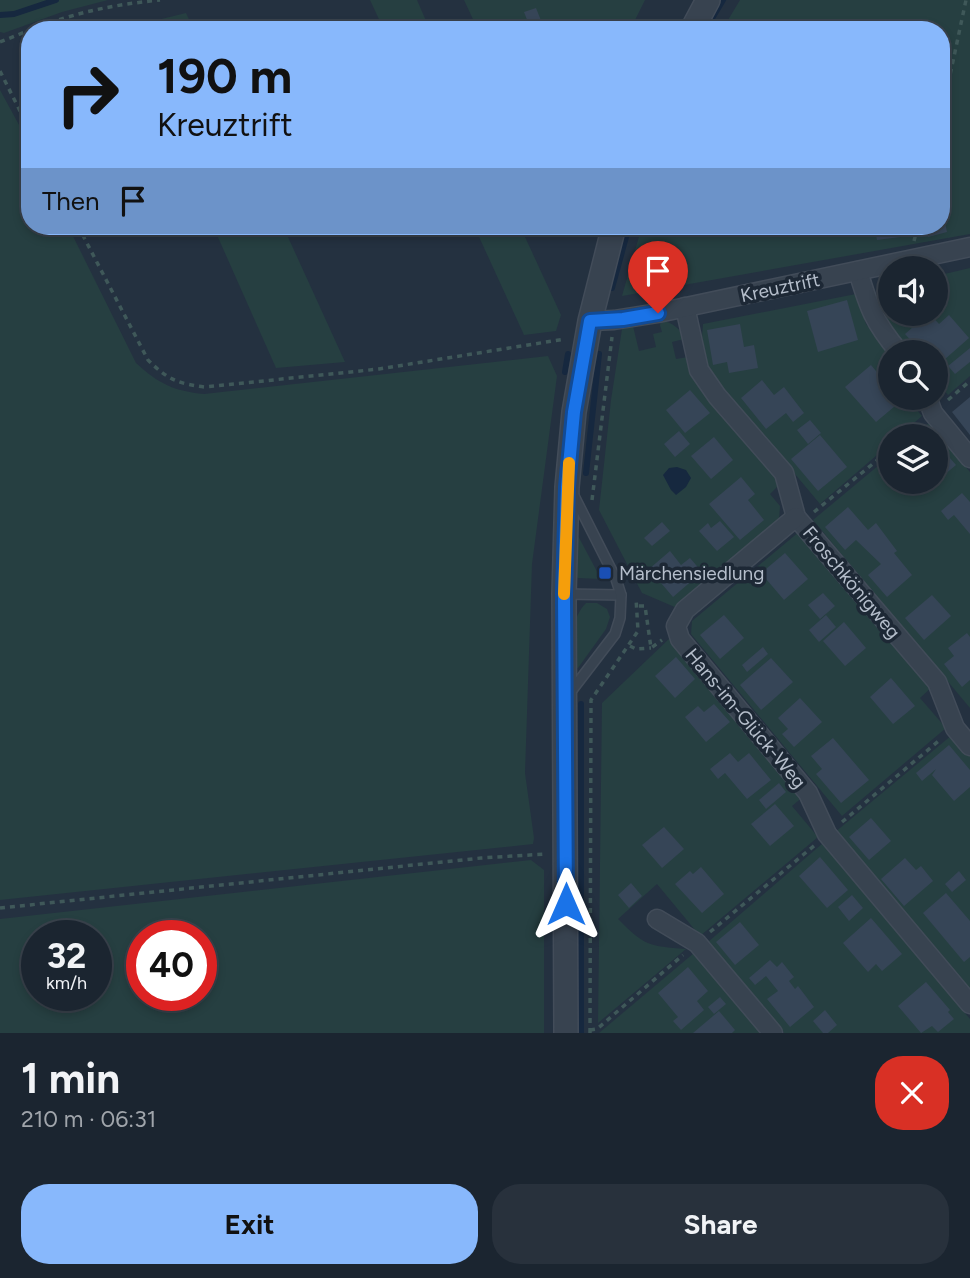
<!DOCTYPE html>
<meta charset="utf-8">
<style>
body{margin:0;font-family:Figtree,sans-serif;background:#28313c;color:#f1f3f6;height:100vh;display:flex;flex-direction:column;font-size:26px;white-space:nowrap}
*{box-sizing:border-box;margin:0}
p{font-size:23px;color:#a0a5ab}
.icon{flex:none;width:38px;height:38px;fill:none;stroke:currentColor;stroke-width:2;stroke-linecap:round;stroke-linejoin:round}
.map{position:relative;height:1033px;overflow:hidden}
.drawer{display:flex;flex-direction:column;background:#1b2530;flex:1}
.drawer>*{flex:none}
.banner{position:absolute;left:21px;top:21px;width:929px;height:214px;border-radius:28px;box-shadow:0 4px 10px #0003,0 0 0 2px #39424c;background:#88b8fc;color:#111;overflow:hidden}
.controls{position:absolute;left:878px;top:256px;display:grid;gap:14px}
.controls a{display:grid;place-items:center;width:70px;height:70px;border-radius:50%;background:#1b2530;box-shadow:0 4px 10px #0003,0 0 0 2px #39424c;font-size:35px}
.speed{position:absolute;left:21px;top:920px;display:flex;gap:14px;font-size:35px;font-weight:700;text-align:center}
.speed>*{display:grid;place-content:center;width:91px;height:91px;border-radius:50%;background:#1b2530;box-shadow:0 4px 10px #0003,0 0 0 2px #39424c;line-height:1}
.speed small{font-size:18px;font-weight:400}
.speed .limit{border:10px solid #d22;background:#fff;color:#111}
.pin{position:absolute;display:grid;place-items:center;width:60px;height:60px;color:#fff;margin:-72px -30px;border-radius:50% 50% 50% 0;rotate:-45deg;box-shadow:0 0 7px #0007}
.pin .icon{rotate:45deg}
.me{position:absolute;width:77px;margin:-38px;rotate:0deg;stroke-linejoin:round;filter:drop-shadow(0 0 5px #0008)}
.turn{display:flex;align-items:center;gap:24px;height:147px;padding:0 21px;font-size:32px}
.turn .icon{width:91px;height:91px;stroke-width:2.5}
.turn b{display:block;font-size:49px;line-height:60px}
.then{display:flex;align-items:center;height:66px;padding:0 21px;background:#0003;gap:14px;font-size:26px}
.round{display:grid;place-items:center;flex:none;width:74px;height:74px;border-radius:28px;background:#28313c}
.summary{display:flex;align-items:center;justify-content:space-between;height:119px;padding:0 21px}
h1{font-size:42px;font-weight:700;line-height:52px}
.cta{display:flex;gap:14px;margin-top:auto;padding:14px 21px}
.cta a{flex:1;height:80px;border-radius:28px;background:#88b8fc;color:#111;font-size:28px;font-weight:700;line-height:80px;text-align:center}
.cta a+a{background:#28313c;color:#f1f3f6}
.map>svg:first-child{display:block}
.green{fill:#263f41;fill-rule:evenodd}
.water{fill:#16283f}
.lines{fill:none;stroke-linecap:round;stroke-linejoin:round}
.stream{stroke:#16283f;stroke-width:6}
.building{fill:#364557}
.service-casing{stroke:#424c59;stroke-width:12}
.minor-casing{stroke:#424c59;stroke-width:21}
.tertiary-casing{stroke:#424c59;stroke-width:26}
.path{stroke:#3f5859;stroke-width:3.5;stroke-dasharray:5 5;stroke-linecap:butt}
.service{stroke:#384350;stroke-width:9}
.minor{stroke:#384350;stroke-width:18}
.tertiary{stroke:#384350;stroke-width:23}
.route-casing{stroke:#114b97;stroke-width:18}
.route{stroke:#1a73e8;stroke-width:12}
.slow{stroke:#f59e0b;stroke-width:12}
.transit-dot{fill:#1a4fb4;stroke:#1d2835;stroke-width:2.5}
.labels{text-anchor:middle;stroke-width:7;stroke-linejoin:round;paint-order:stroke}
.street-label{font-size:19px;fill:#b5becb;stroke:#1d2835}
.poi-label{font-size:19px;fill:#b5becb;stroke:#1d2835;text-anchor:start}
</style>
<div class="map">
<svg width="970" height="1033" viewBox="0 0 970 1033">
<rect width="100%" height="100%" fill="#243140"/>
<g class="green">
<path d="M0,0H108L62,12L4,33L0,32Z"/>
<path d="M370,0H417L430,30H384Z"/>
<path d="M464,0H645L630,30H478Z"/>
<path d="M740,0H970V234L622,296L642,226H942V30H722Z"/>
<path d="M186,13L194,30H126L125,28Z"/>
<path d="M0,90L30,145V226H68L136,363C159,384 174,391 204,394L548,356L557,376L532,564L525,773L534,838L533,844L0,900Z"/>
<path d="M213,226H283L345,362L276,368Z"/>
<path d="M474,226H520L561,315L556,331L524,335Z"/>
<path d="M970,268V376L948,395L936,381V352H911C895,333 878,316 877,290L891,287V313H936V276Z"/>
<path d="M856,294L866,324L891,354V397H906L922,416L899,436H891V443L820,504L709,371L702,337L703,324Z"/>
<path d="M662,320C673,324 681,328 684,339L672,342L676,359L688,357L691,373L698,386L781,483L770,494L780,506L779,521L677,608L642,593L599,510L611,400L622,329L633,326L639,351L656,347L653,334L662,332L660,325Z"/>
<path d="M929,423L970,472V708L813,520L891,455V481H936V436H914Z"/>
<path d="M800,531L932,687L920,698L946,728L842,816L691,634L692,621Z"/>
<path d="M576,532L601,579L578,578L575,576Z"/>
<path d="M586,603H597L607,609L610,617L606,629L578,668L574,667C574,644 569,620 586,603Z"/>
<path d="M671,637L804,796L792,806L818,837L700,936L657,884L618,919C645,946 648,946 686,949L598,1023L602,703Z"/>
<path d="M952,735L970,756V993L834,833Z"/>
<path d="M823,843L970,1019V1033H784L708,942Z"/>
<path d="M531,860L544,870V1033H0V919ZM37,936H96V996H37ZM142,936H201V996H142Z"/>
<path d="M694,953L762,1033H599Z"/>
</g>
<path class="water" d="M677,467L686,470L691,478L686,487L676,495L671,490L663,475L669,468Z"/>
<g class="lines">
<g class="stream">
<path d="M0,15L14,14L56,0"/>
<path d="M705,30L723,0"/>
<path d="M612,288L629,226"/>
<path d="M565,372L568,354"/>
<path d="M586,473L599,354"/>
<path d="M581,704V1033"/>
</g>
</g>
<g class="building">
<path d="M536,8L544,28L531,30L524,12Z"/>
<path d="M943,213L947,232L928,237L925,226H942Z"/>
<path d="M874,226H906L908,236L877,240Z"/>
<path d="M847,300L858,340L818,352L807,311Z"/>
<path d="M929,313L939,324L949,315L969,338L936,367V352H916L914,349L917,347L905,334Z"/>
<path d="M740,324L744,347L754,345L758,368L729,373L727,362L713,365L707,330Z"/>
<path d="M970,348V362L955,374L948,366Z"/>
<path d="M871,365L891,389V397H898L901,401L876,422L845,387Z"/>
<path d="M762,380L774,395L784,387L804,413L793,422L786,413L766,429L741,398Z"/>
<path d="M690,390L710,413L685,433L666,410Z"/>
<path d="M970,397V435L952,412Z"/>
<path d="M810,420L821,433L808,444L797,430Z"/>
<path d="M679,431L690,444L675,457L664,444Z"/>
<path d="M820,435L847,467L818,491L791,459Z"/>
<path d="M714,437L733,460L711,479L691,456Z"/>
<path d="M936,442L956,465L932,485L930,481H936Z"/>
<path d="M741,477L755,494L748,500L764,520L740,540L709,504Z"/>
<path d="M962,493L970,502V534L954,515L948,520L941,511Z"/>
<path d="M848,507L868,530L876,523L897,551L894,553L912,575L887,597L868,575L881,564L856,540L845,550L825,527Z"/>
<path d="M720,521L734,537L717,551L699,531L708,523L711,528Z"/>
<path d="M662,522L670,531L652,546L644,538Z"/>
<path d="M670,551L681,565L690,558L702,572L673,597L649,569Z"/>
<path d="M785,553L808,579L784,600L761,573Z"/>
<path d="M823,593L835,606L820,619L808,605Z"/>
<path d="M932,595L951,616L924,640L905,618Z"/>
<path d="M724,615L744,638L720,659L700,635Z"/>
<path d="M826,615L836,627L819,642L809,630Z"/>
<path d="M844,622L866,648L845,666L823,641Z"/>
<path d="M967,633L970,637V680L962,687L944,664L954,656L948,648Z"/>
<path d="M763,647L768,654L747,672L742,665Z"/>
<path d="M676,657L695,679L675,698L655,676Z"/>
<path d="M771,658L793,682L761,710L740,685Z"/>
<path d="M891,678L915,706L893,724L870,697Z"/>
<path d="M800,698L822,722L794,747L782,734L788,729L778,718Z"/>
<path d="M714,704L730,722L706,742L685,717L698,706L704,712Z"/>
<path d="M833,738L869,780L841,803L816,774L822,769L811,756Z"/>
<path d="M949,745L970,770V787L954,801L932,775L936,769L922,781L916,773Z"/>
<path d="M730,753L738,762L749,753L771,780L747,799L725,773L718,779L710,769Z"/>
<path d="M779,783L786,792L766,809L759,800Z"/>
<path d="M775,804L794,826L770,846L751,824Z"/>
<path d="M871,818L891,841L869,860L849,837Z"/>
<path d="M664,827L684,849L662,868L642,845Z"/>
<path d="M820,857L848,890L827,908L799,876Z"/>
<path d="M905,858L916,870L921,866L933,881L904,906L881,879Z"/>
<path d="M701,867L724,894L702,913L675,884L690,871L693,874Z"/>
<path d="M959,871L966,880L952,892L945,884Z"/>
<path d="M631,883L642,896L629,908L618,895Z"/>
<path d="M946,893L970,921V957L964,962L923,913Z"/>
<path d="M852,895L863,908L849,921L838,907Z"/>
<path d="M871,918L902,954L882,971L876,964L868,972L843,943Z"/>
<path d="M740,922L759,945L735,965L716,942Z"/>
<path d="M770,960L777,967L782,962L794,977L789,981L795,989L798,986L814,1007L790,1027L767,999L778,991L766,976L755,985L749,978Z"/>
<path d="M688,967L708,991L697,1001L704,1010L681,1030L673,1021L678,1017L658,993Z"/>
<path d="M926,982L950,1010L948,1012L954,1019L938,1032L932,1026L921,1033L898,1006Z"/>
<path d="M720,997L726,1004L714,1014L708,1007Z"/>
<path d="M825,1010L837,1025L828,1033H823L813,1021Z"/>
<path d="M719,1011L735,1030L732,1033H693Z"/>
</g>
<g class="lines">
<defs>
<g id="service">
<path d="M566,594L621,595"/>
<path d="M569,694L615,634L620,618L621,595L616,579L573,494"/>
</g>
<g id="minor">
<path d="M858,271C869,308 874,322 899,352"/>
<path d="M685,307L699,370L717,396L784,473L796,517L937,682L955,728L970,746"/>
<path d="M590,321L614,320L658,313L970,247"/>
<path d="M927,397L933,413L970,458"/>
<path d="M796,517L685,610L676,626L680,639L808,793L827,834L970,1004"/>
<path d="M657,919L697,943L773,1033"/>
</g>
<g id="tertiary">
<path d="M692,30L708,0"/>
<path d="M566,1033L564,594L567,487L574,412L590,321L614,226"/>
</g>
</defs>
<use href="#service" class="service-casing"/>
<use href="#minor" class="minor-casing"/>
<use href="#tertiary" class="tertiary-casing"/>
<g class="path">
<path d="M31,30C76,12 112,5 160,0"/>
<path d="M0,42L30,30"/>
<path d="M0,71L30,131"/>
<path d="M942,113L966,0"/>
<path d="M78,226L148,360C167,379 178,384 205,387L379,369L565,339"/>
<path d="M914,241L918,226"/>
<path d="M948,400L970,381"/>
<path d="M906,436L920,424"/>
<path d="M592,500L612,337"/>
<path d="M814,512L891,449"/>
<path d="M639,606H645L651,648L662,640"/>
<path d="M630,646L636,649L651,648"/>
<path d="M842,822L941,739"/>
<path d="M0,908L481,858L546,854"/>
<path d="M710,932L815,845"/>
<path d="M590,1030L597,1029L683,955"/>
<path d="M590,1033L591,700L638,631L636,598"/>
</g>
<use href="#service" class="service"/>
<use href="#minor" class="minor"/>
<use href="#tertiary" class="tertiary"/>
</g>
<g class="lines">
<defs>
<path id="route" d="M566,904L564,594L567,487L574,412L590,321L623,319L658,313"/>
</defs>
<use href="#route" class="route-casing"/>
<use href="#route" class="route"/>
<path class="slow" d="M564,594L569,463"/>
</g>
<rect class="transit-dot" x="598" y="566" width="14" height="14" rx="3.5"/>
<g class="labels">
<g class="street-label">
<text transform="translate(780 287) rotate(-12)" y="7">Kreuztrift</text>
<text transform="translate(852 582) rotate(50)" y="7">Froschkönigweg</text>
<text transform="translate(746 718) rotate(50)" y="7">Hans-im-Glück-Weg</text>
</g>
<g class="poi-label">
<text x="619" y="580">Märchensiedlung</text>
</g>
</g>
</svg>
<div class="controls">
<a><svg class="icon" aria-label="sound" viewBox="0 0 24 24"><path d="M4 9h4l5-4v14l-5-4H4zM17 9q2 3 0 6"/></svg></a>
<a><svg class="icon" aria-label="search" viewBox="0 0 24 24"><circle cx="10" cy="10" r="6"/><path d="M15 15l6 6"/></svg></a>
<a><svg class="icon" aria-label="layers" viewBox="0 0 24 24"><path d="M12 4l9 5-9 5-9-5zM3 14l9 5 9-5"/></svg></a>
</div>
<div class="speed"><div>32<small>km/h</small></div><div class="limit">40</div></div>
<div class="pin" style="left:658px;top:313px;background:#d93025"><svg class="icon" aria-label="arrive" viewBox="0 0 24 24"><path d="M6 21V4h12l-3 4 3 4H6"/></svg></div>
<svg class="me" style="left:566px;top:904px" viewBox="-20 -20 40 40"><path d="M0-17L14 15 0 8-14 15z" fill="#1a73e8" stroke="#fff" stroke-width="4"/></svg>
<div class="banner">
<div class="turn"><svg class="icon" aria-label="right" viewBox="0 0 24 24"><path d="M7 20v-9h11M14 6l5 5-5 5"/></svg><div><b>190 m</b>Kreuztrift</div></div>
<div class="then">Then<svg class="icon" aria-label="arrive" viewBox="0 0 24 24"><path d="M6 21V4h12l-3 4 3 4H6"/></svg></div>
</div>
</div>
<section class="drawer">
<div class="summary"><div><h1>1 min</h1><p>210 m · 06:31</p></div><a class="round" style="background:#d93025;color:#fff"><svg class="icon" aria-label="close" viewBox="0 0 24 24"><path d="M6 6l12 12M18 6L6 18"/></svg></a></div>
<div class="cta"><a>Exit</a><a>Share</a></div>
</section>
